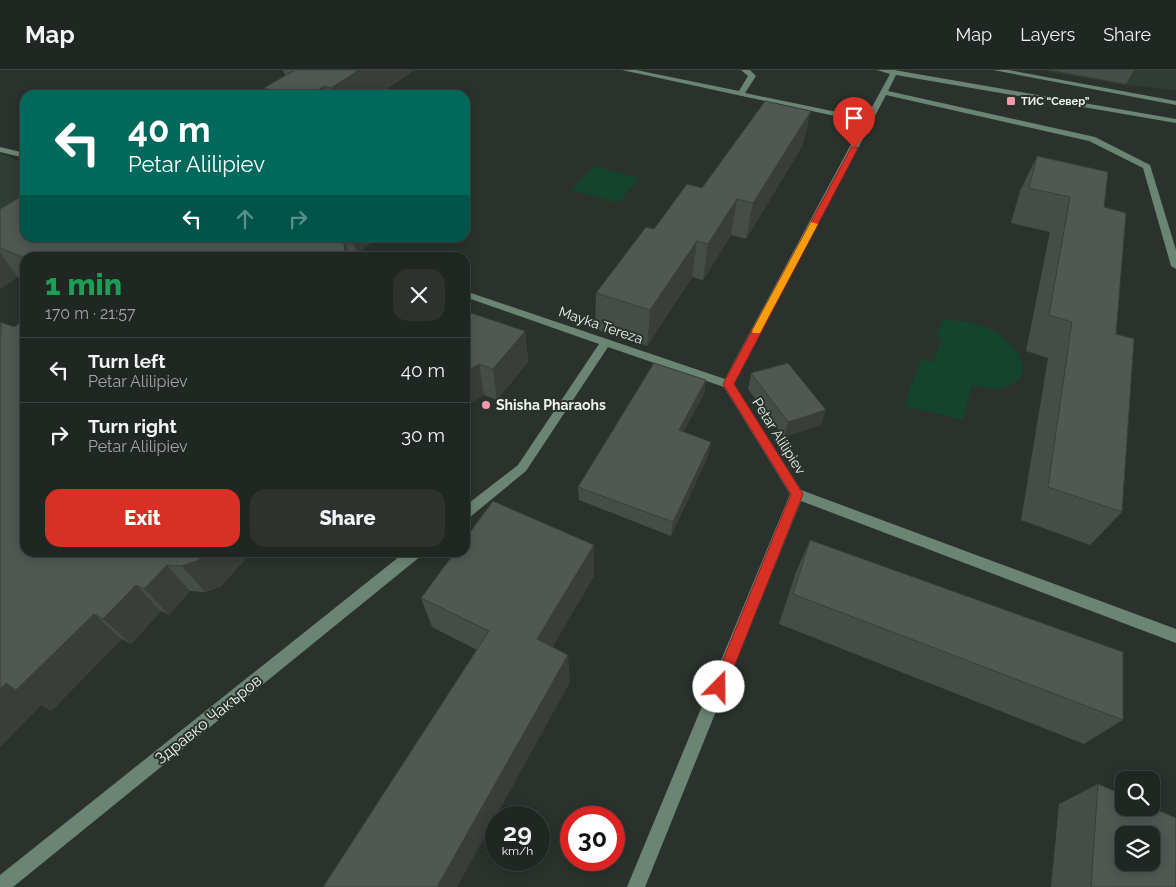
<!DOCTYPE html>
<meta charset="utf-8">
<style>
body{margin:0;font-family:Raleway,sans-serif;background:#2d322f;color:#f1f3f6;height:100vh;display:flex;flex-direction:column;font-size:19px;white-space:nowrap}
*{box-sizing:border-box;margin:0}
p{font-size:16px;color:#a2a5a5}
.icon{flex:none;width:28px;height:28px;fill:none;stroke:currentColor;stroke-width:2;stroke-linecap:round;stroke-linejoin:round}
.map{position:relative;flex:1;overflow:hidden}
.details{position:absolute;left:20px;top:182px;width:450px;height:305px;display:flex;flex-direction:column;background:#202622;border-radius:15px;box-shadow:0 2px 12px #0003,0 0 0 1px #3d4340}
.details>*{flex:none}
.top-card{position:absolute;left:20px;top:20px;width:450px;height:152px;border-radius:15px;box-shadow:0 2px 12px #0003,0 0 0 1px #3d4340;background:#00695c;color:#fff;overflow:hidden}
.controls{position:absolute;left:1115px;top:701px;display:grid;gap:10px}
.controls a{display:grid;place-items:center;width:45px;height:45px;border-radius:10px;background:#202622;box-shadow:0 2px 12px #0003,0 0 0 1px #3d4340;font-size:25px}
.speed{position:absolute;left:485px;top:736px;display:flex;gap:10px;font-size:25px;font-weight:700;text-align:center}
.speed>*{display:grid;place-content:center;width:65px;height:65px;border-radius:50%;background:#202622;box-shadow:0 2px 12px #0003,0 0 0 1px #3d4340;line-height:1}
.speed small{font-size:12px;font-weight:400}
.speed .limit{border:8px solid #d22;background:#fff;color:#111}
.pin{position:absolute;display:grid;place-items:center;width:42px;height:42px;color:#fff;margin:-51px -21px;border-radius:50% 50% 50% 0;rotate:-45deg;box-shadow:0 0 5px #0007}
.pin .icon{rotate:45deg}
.me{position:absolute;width:55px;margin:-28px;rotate:22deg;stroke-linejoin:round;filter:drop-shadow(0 0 4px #0008)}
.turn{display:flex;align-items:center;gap:18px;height:105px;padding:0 25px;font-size:22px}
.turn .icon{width:65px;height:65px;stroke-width:2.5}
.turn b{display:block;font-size:35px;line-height:42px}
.lanes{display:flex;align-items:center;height:48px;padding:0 25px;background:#0003;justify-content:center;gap:25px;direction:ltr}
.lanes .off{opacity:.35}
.round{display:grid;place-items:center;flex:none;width:52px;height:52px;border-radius:15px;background:#2d322f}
.overview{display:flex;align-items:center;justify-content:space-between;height:85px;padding:0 25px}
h1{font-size:30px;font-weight:800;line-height:38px;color:#1e9e55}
.primary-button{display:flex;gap:10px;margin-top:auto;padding:10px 25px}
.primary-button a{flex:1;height:58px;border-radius:15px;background:#d93025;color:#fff;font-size:20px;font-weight:800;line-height:58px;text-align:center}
.primary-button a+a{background:#2d322f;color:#f1f3f6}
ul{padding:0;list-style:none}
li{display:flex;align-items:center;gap:15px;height:65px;padding:0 25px;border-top:1px solid #3d4340}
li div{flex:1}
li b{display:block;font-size:19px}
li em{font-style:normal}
header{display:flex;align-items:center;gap:30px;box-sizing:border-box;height:70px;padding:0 25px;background:#202622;border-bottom:1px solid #3d4340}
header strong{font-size:24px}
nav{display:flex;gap:28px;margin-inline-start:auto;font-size:18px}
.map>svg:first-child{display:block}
.built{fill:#303d35}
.green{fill:#14442d}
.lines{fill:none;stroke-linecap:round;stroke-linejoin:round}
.minor{fill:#6a8574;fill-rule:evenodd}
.wall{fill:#464c47}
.shaded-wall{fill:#393e3a}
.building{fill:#515853;stroke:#393e3a;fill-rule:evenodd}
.route{fill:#d93025;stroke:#8d1f18}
.slow{fill:#f59e0b}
.poi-dot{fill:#f39aaa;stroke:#2b322d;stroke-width:2}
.labels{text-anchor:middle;stroke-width:4;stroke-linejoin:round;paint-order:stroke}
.far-poi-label{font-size:11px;font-weight:bold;fill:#eef3f0;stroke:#2b322d;text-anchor:start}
.street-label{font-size:14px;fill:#eef3f0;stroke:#2b322d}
.poi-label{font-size:14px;font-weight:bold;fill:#eef3f0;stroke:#2b322d;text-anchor:start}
.near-street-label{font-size:16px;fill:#eef3f0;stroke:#2b322d}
</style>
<header>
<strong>Map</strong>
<nav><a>Map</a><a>Layers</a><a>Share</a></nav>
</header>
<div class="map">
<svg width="1176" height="817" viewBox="0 0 1176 817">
<rect width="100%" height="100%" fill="#2b322d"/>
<g class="built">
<path d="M1040,0H1176V20L1124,15Z"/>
<path d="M0,84L25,93V130L0,144Z"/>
</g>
<g class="green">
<path d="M594,96L639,108L618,133L571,120Z"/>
<path d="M943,250C961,250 976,252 992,260C1016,271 1041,308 1002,318C993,321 981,317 972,315L963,350L904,336L921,289L933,292L942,269L935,266Z"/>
</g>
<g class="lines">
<g class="minor">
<path d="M622,0H636L739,21L748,6L741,0H750L756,6L745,23L866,48L890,4L877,0H894L1176,49V53L896,5L888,21L1095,67L1150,95L1176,180V199L1171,196L1143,98L1089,71L886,25L734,314L801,420L1176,559V573L801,431L645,817H627L790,424L724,317L608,277L526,401L470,447L465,448V436L518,395L599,274L465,227V221L725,309L863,52Z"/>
<path d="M993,0H1008L1176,31V35Z"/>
<path d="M0,77L25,83V88L0,82Z"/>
<path d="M333,177L360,186L361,188H346L330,182V178Z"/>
<path d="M405,482H423L421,486L13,817H0V805Z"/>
</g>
</g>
<g class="wall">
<path d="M283,0H414L378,25H267L264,18L285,6Z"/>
<path d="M1051,0H1134L1126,14Z"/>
<path d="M803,75L746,169L731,165L703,210L692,207L647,276L595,259L596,223L654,159L702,118Z"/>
<path d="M1037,86L1104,137L1116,264L1122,442L1090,475L1021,450L1048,288L1026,281L1050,162L1011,153L1020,121Z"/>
<path d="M0,139L25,168H376L357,185L349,181L350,188H25V210L18,207L0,219Z"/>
<path d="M465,241L525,261L528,292L497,330L484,325Z"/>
<path d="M0,252L14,257L25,482H252L220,517L205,522L190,521L169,545L161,541L131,574L122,569L51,641L41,635L0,677Z"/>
<path d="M751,303L821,355L784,367L748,319Z"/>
<path d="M706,310L704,324L683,362L711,372L708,386L671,466L579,430L578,417Z"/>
<path d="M810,470L1123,650L1084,674L779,554L796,502Z"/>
<path d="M594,475V506L552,577L570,612L477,580L432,557L421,528Z"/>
<path d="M1098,714L1176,817H1051L1059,734Z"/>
</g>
<g class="shaded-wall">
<path d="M359,0H414L378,25H332L331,18Z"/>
<path d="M324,16L326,25H310Z"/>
<path d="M811,41L803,75L746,169L753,133Z"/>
<path d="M737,129L731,165L703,210L708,174Z"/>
<path d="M343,168H344L350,188H346Z"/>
<path d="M352,168H376L357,185Z"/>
<path d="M697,171L692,207L647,276L650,240Z"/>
<path d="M0,183L18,207L0,219Z"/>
<path d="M525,261L528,292L497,330L493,299Z"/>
<path d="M479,294L484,325L465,337V303Z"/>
<path d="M706,310L704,324L676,374L679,360Z"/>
<path d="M826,340L821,355L784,367L788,352Z"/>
<path d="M711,372L708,386L671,466L673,452Z"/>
<path d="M594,475V506L541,597L537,569Z"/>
<path d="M206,482H252L220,517L205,522L182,496Z"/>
<path d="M167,495L190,521L169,545L144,519Z"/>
<path d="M136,515L161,541L131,574L103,549Z"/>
<path d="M94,544L122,569L51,641L41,635L0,677V619L6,613Z"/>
<path d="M568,585L570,612L457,817H437Z"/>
</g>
<g class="building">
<path d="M295,0H359L331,18L324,16L310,25H291L264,18Z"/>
<path d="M765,31L811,41L753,133L737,129L708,174L697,171L650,240L596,223L646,157L654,159L687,114L702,118Z"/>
<path d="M1037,86L1108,102L1104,137L1126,143L1116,264L1134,269L1122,442L1048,417L1072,252L1049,245L1070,127L1029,118Z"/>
<path d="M25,124V168H343L346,188H25L0,178V139Z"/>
<path d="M465,241L525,261L493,299L479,294L465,303Z"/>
<path d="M25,249V482H206L199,490L182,496L167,495L144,519L136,515L103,549L94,544L16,620L6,613L0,619V265H1V253H0V252L14,257Z"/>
<path d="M654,293L706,310L679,360L711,372L673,452L578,417Z"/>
<path d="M788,293L826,340L788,352L751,303Z"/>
<path d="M493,431L594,475L537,569L568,585L437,817H323L489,561L421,528L455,482H465V469Z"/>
<path d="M810,470L1123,582V650L793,524Z"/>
<path d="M1098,714L1124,725V738L1151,737L1176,748V817H1091ZM1124,765H1151V792H1124Z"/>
</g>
<path class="route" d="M854,76L858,78L734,314L803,424L726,617L724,622L719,624L714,622L712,617L791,424L723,314L851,78Z"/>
<path class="slow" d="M811,152L818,154L761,261L760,263H753L752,261Z"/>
<g class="poi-dot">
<rect x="1006" y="26" width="10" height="10" rx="2.5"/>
<circle cx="486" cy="335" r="5"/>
</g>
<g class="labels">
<g class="far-poi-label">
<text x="1021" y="35">ТИС “Север”</text>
</g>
<g class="street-label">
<text transform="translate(601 255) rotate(19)" y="5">Mayka Tereza</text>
<text transform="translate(779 366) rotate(58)" y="5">Petar Alilipiev</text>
</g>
<g class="poi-label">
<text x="496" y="340">Shisha Pharaohs</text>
</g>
<g class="near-street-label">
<text transform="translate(208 649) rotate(-39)" y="6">Здравко Чакъров</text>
</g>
</g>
</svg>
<div class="controls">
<a><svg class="icon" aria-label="search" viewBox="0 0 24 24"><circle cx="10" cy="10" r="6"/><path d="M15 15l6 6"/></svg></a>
<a><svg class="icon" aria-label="layers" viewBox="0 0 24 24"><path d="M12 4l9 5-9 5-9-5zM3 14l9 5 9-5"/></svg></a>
</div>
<div class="speed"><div>29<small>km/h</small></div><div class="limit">30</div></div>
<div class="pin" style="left:854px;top:78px;background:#d93025"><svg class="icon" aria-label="arrive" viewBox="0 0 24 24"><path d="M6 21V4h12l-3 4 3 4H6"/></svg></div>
<svg class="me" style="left:719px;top:617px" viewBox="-20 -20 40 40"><circle r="19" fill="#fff"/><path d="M0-13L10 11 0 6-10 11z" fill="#d93025"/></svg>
<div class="top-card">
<div class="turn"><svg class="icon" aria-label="left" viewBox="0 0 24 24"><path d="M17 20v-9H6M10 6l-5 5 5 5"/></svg><div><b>40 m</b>Petar Alilipiev</div></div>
<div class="lanes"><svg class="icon" aria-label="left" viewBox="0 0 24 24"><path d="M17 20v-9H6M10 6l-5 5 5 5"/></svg><svg class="icon off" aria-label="ahead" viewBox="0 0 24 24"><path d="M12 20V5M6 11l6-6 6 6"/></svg><svg class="icon off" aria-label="right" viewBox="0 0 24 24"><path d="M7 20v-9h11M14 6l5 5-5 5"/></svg></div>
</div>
<section class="details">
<div class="overview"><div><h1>1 min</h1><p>170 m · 21:57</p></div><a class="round"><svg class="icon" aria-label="close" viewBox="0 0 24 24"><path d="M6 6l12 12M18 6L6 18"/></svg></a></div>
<ul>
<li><svg class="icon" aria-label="left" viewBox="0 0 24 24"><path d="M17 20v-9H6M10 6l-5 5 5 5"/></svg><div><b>Turn left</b><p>Petar Alilipiev</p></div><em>40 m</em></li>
<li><svg class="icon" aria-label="right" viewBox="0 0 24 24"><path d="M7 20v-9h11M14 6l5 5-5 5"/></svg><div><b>Turn right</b><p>Petar Alilipiev</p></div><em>30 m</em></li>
</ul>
<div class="primary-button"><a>Exit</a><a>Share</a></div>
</section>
</div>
